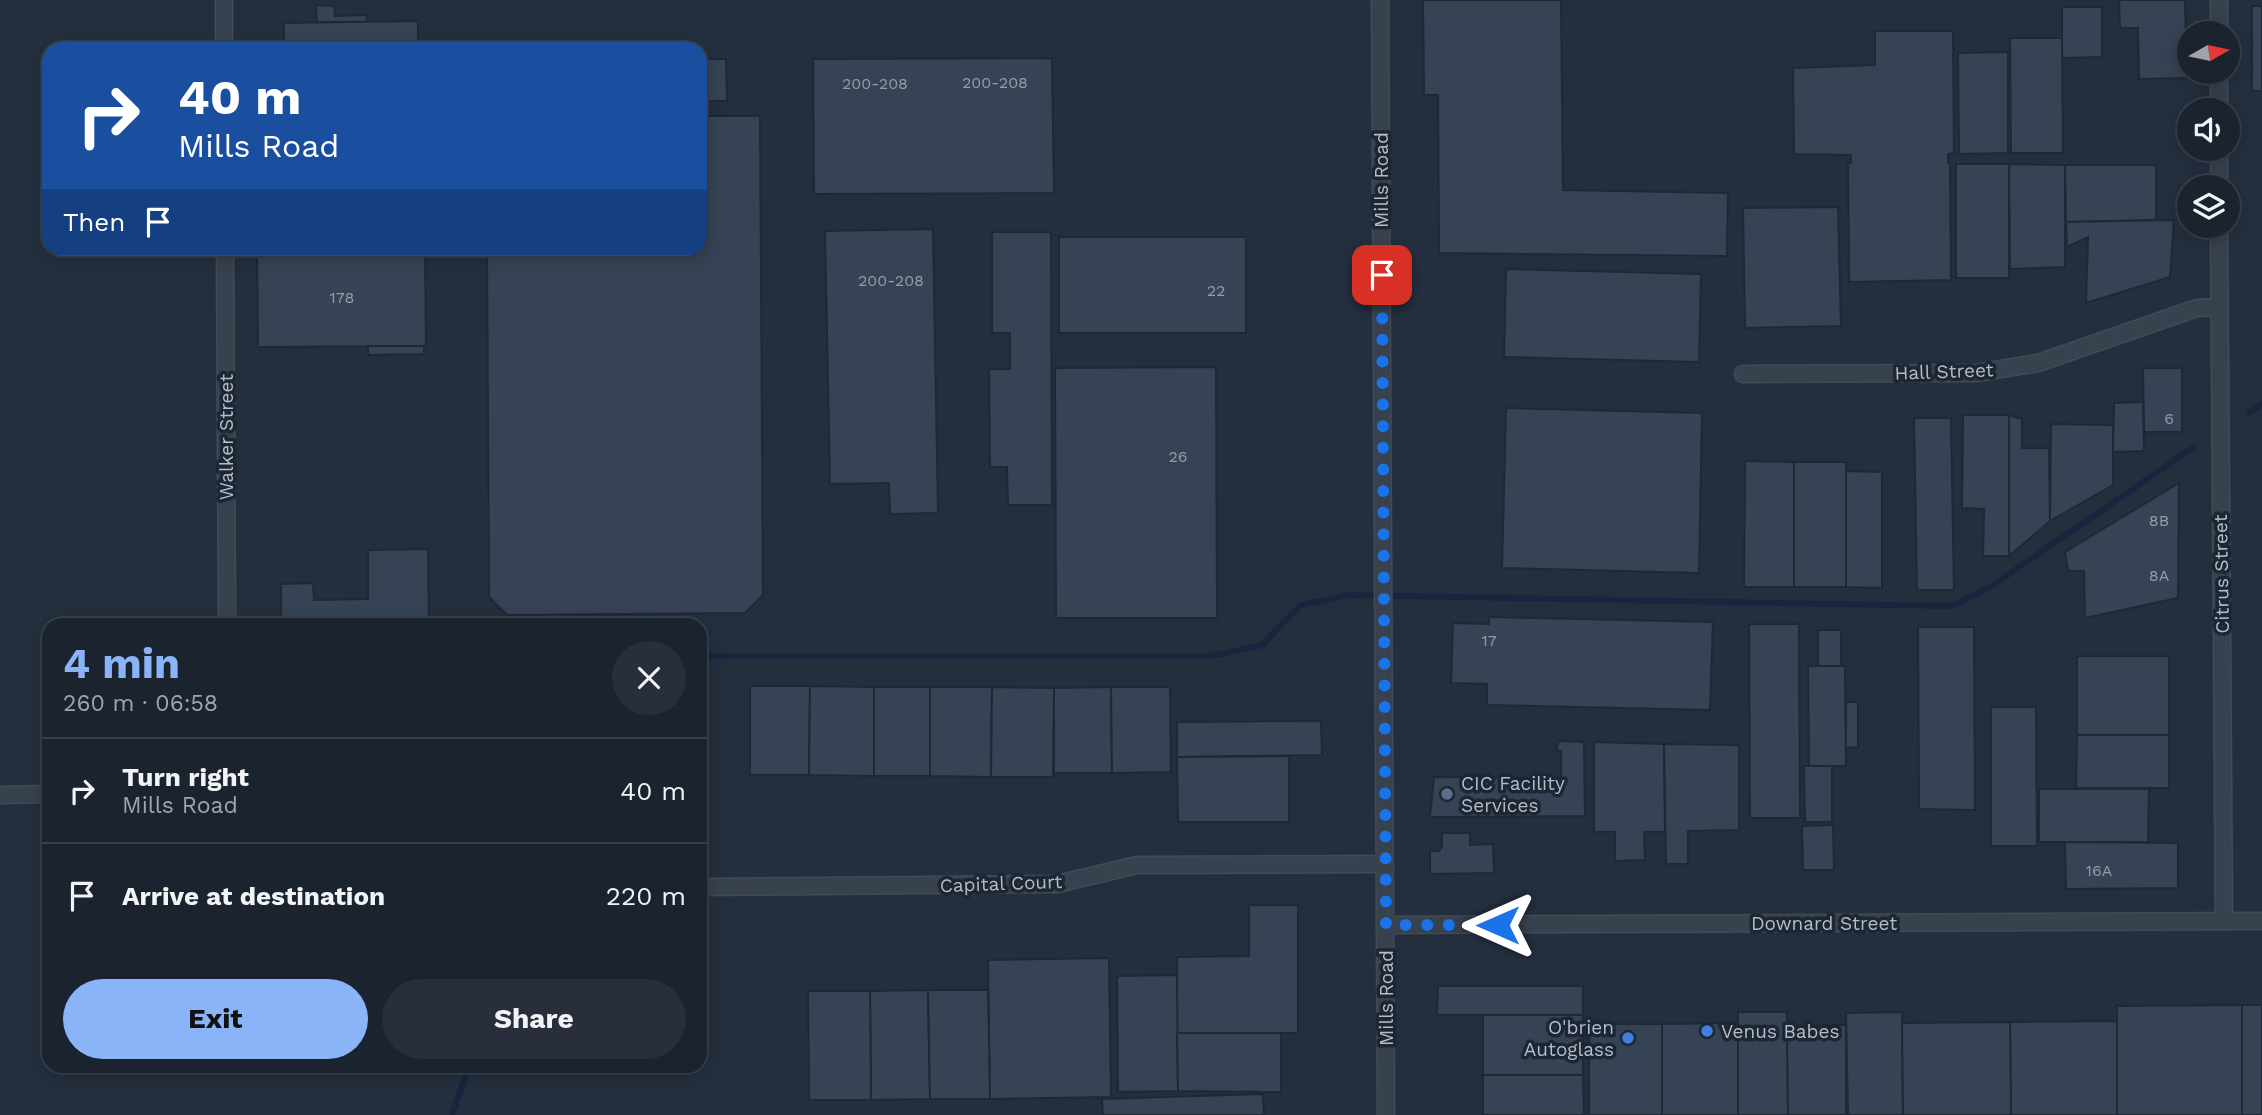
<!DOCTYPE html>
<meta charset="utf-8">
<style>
body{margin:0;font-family:"Work Sans",sans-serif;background:#282f3a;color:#f1f3f6;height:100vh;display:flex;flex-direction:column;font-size:26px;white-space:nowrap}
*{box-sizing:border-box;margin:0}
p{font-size:23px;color:#a0a4aa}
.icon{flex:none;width:38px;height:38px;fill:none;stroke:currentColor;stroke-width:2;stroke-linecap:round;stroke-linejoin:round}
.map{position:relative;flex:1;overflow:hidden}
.details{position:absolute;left:42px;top:618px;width:665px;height:455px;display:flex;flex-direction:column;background:#1b232e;border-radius:21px;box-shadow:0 4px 18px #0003,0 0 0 2px #39404a}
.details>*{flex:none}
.top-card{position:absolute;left:42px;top:42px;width:665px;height:214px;border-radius:21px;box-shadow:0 4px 18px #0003,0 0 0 2px #39404a;background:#1a4fa0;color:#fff;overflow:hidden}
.needle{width:46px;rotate:81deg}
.controls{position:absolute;left:2177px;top:21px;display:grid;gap:14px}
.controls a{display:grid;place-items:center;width:63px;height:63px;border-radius:50%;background:#1b232e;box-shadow:0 4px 18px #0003,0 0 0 2px #39404a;font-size:35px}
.pin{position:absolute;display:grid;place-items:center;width:60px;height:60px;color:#fff;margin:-30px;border-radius:14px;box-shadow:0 4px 10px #0006}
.me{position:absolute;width:77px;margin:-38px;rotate:270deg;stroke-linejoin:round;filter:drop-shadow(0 0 5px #0008)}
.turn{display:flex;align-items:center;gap:24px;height:147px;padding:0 21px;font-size:32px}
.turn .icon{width:91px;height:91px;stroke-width:2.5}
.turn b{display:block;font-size:49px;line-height:60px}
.then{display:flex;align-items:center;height:66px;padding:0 21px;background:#0003;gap:14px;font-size:26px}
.round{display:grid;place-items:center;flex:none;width:74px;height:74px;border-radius:37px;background:#282f3a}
.summary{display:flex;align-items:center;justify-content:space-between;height:119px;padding:0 21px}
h1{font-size:42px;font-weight:700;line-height:52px;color:#8ab4f8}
.button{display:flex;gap:14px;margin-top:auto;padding:14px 21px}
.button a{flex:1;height:80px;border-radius:42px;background:#8ab4f8;color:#111;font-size:28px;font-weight:700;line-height:80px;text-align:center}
.button a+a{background:#282f3a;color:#f1f3f6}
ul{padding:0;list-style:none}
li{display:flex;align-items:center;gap:21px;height:105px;padding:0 21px;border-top:2px solid #39404a}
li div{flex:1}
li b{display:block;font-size:26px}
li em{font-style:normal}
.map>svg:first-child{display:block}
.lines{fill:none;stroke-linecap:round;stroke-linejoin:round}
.stream{stroke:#17263c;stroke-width:6}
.building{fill:#364354;stroke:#1f2835;stroke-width:2}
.minor-casing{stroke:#414a57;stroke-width:19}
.minor{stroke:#38414e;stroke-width:16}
.route{stroke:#1a73e8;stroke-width:12;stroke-dasharray:0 21.6}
.service-dot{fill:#5c6f8a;stroke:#1d2633;stroke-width:2.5}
.shop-dot{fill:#3f7fe0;stroke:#1d2633;stroke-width:2.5}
.labels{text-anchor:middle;stroke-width:7;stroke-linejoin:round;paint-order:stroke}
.number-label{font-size:16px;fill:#929caa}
.street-label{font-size:19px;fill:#b4bcc9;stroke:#1d2633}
.poi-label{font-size:19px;fill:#b4bcc9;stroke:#1d2633;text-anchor:start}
</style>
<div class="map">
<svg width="2262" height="1115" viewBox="0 0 2262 1115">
<rect width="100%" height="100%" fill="#242f3e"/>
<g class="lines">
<g class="stream">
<path d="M2249,413L2262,404"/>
<path d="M700,656H1212L1262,645L1301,605L1349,595L1948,606L1959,603L1990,587L2194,447"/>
<path d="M452,1115L469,1066"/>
</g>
</g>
<g class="building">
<path d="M1423,0H1561L1563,190L1728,193L1727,256L1439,253L1438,95H1424Z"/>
<path d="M2119,0H2185L2187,78L2139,79L2138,28H2120Z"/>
<path d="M316,5L334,6L335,16L366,15L367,22H317Z"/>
<rect x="2252" y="6" width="10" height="85"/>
<path d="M2062,7H2102V57L2062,58Z"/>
<path d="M418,21V49H284V23Z"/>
<path d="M1875,31H1953L1954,153L1948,154V163H1950L1951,280L1849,282L1848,163H1851V155L1794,154L1793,68L1875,65Z"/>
<path d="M2010,38H2062L2063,153H2011Z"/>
<path d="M2008,52V153L1959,154L1958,53Z"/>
<path d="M1052,58L1054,193L814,194L813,59Z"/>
<path d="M700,59H726L727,101H700Z"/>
<path d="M700,116H760L763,595L745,613L507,615L489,597L487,248H700Z"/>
<rect x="1956" y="164" width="53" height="114"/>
<path d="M2009,164L2065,165V267L2010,269Z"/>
<path d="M2065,165H2156V220L2066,222Z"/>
<path d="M1838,207L1841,326L1745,328L1743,208Z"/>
<path d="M2174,220L2170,277L2086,303L2088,237L2067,247L2066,222Z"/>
<path d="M933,229L938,513L890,514L889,483L830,484L825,231Z"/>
<path d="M992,232H1051L1052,505H1008L1007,467H990L989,369H1010V333H992Z"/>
<rect x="1059" y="237" width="187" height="96"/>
<path d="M257,248H425L426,346L258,347Z"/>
<path d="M1506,269L1701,274L1699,362L1504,357Z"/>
<path d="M368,346H424V354L368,355Z"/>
<path d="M1216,367L1217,618H1056L1055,368Z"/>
<path d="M2143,368H2182V432H2144Z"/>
<path d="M2143,402L2144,451L2113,452L2114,403Z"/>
<path d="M1506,408L1702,413L1699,573L1502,568Z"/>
<path d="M1963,415H2009V556H1983L1984,509L1962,508Z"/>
<path d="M2009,415L2022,419V448H2049L2050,521L2009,556Z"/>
<path d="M1914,418H1951L1954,590H1917Z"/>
<path d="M2051,424L2113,425V485L2050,521Z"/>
<path d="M1745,461L1794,462V587H1744Z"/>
<rect x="1794" y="462" width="52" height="125"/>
<path d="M1846,471L1882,472V588L1846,587Z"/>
<path d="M2179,483L2178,598L2085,618L2084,571H2068L2065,552Z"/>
<path d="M428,549L429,625H281V584L313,583L314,600L368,599V550Z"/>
<path d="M1489,617L1713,622L1710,710L1487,705V684L1451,683L1453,623L1489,624Z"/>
<path d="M1749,624H1799L1800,818H1750Z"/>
<path d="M1918,627H1974L1975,810L1919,809Z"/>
<rect x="1818" y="630" width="23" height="36"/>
<rect x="2077" y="656" width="92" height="79"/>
<path d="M1808,666H1845L1846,766H1809Z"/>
<path d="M750,686H810L809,775H750Z"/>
<path d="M810,686L874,687V776L809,775Z"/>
<rect x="874" y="687" width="56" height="89"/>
<path d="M930,687H992L991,777L930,776Z"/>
<path d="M992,687L1054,688L1053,777H991Z"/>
<path d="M1111,687L1112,773H1054V688Z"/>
<path d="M1111,687H1170L1171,772L1112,773Z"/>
<path d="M1846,702H1858V747L1846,748Z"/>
<path d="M1991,707H2036L2037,846H1991Z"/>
<path d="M1321,721L1322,755L1177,757V722Z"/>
<path d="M2077,735H2169V788H2076Z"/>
<path d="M1558,741L1584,742L1585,816L1430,817L1434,777L1536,778V782L1561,781V751H1557Z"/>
<path d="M1594,742L1664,744L1665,832H1644L1645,860L1615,861V832H1594Z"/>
<path d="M1664,744L1739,745V830L1688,831V864H1666Z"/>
<path d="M1289,756V822H1178L1177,757Z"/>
<path d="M1804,766H1832V822H1805Z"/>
<path d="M2039,789H2149L2148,842H2039Z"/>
<path d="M1833,825L1834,870H1803L1802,826Z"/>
<path d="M1442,833H1470V845L1493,844L1494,873L1430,874V851H1439L1442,846Z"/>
<path d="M2065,842L2178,843V888L2066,889Z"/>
<path d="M1249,905H1298V1033H1177V957L1249,956Z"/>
<path d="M1109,958L1111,1097L990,1099L988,960Z"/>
<path d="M1177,975L1178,1091L1118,1092L1117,976Z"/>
<path d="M1438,986H1583V1015H1437Z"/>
<path d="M928,990L930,1099L871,1100L870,991Z"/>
<path d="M928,990H988L990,1099H930Z"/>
<path d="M808,991H870L871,1100H809Z"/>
<path d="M2242,1005V1115H2117V1006Z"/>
<rect x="2242" y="1005" width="20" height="110"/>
<path d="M1738,1012H1787L1788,1115H1738Z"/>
<path d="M1902,1012L1903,1115H1848L1846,1013Z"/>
<rect x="1483" y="1015" width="100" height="60"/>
<path d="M2117,1021V1115H2011L2010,1022Z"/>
<path d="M2010,1022L2011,1115H1903L1902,1023Z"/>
<path d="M1738,1023V1115H1662V1024Z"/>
<rect x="1589" y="1024" width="73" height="91"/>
<path d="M1846,1025V1115H1788L1787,1026Z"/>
<path d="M1177,1033H1281V1092L1178,1091Z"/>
<path d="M1483,1075H1583L1584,1115H1483Z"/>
<path d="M1263,1094L1264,1115H1103L1102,1099Z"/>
</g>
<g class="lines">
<defs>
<g id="minor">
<path d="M224,0V49"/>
<path d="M1380,0L1386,1115"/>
<path d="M2219,0V33"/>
<path d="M2219,72V110"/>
<path d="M2219,149V187"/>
<path d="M2219,226L2224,921"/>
<path d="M225,248L227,625"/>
<path d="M1743,374L1976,373L2038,363L2197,308L2219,307"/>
<path d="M0,795L49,794"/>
<path d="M700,887L1057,884L1137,865L1385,864"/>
<path d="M1386,925L2262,921"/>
</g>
</defs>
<use href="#minor" class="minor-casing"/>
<use href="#minor" class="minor"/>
</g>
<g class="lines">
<path class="route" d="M1382,275L1386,925H1498"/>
</g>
<circle class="service-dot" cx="1447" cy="794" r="7"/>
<g class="shop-dot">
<circle cx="1707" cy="1031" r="7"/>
<circle cx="1628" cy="1038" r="7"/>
</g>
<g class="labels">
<g class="number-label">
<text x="995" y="88">200-208</text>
<text x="875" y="89">200-208</text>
<text x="891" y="286">200-208</text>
<text x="1216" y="296">22</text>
<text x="342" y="303">178</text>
<text x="2169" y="424">6</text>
<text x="1178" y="462">26</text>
<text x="2159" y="526">8B</text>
<text x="2159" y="581">8A</text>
<text x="1489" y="646">17</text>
<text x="2099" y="876">16A</text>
</g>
<g class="street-label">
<text transform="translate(1381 180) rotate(-90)" y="7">Mills Road</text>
<text transform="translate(1944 371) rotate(-2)" y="7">Hall Street</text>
<text transform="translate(226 437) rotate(-90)" y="7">Walker Street</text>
<text transform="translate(2221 574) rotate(-91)" y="7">Citrus Street</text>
<text transform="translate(1001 883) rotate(-2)" y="7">Capital Court</text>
<text x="1824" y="930">Downard Street</text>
<text transform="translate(1386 998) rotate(-90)" y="7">Mills Road</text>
</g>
<g class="poi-label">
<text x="1461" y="790">CIC Facility<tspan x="1461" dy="22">Services</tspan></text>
<text x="1614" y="1034" text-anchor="end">O'brien<tspan x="1614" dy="22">Autoglass</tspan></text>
<text x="1721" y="1038">Venus Babes</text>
</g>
</g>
</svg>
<div class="controls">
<a><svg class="needle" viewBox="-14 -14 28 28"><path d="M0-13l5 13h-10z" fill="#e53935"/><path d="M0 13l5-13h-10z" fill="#a0a4aa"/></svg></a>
<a><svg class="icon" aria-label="sound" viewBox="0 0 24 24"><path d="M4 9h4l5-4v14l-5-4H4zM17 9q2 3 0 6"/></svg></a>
<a><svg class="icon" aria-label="layers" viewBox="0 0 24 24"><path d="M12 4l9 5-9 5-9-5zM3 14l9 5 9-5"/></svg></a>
</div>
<div class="pin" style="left:1382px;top:275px;background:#d93025"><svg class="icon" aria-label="arrive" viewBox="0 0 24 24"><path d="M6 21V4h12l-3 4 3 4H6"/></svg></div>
<svg class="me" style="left:1498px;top:925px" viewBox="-20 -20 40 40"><path d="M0-17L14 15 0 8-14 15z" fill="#1a73e8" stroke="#fff" stroke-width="4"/></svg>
<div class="top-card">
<div class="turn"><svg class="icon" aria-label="right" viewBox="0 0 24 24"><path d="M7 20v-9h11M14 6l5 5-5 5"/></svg><div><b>40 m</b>Mills Road</div></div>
<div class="then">Then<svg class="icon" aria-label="arrive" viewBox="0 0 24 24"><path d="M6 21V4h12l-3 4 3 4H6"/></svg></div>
</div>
<section class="details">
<div class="summary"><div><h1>4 min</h1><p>260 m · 06:58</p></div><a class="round"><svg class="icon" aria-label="close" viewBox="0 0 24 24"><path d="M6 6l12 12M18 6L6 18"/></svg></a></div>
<ul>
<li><svg class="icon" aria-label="right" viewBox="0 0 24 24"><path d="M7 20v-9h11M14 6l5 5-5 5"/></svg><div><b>Turn right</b><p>Mills Road</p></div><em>40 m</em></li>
<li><svg class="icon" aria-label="arrive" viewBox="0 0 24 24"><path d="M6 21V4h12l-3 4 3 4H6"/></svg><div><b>Arrive at destination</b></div><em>220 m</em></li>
</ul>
<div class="button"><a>Exit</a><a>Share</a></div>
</section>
</div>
